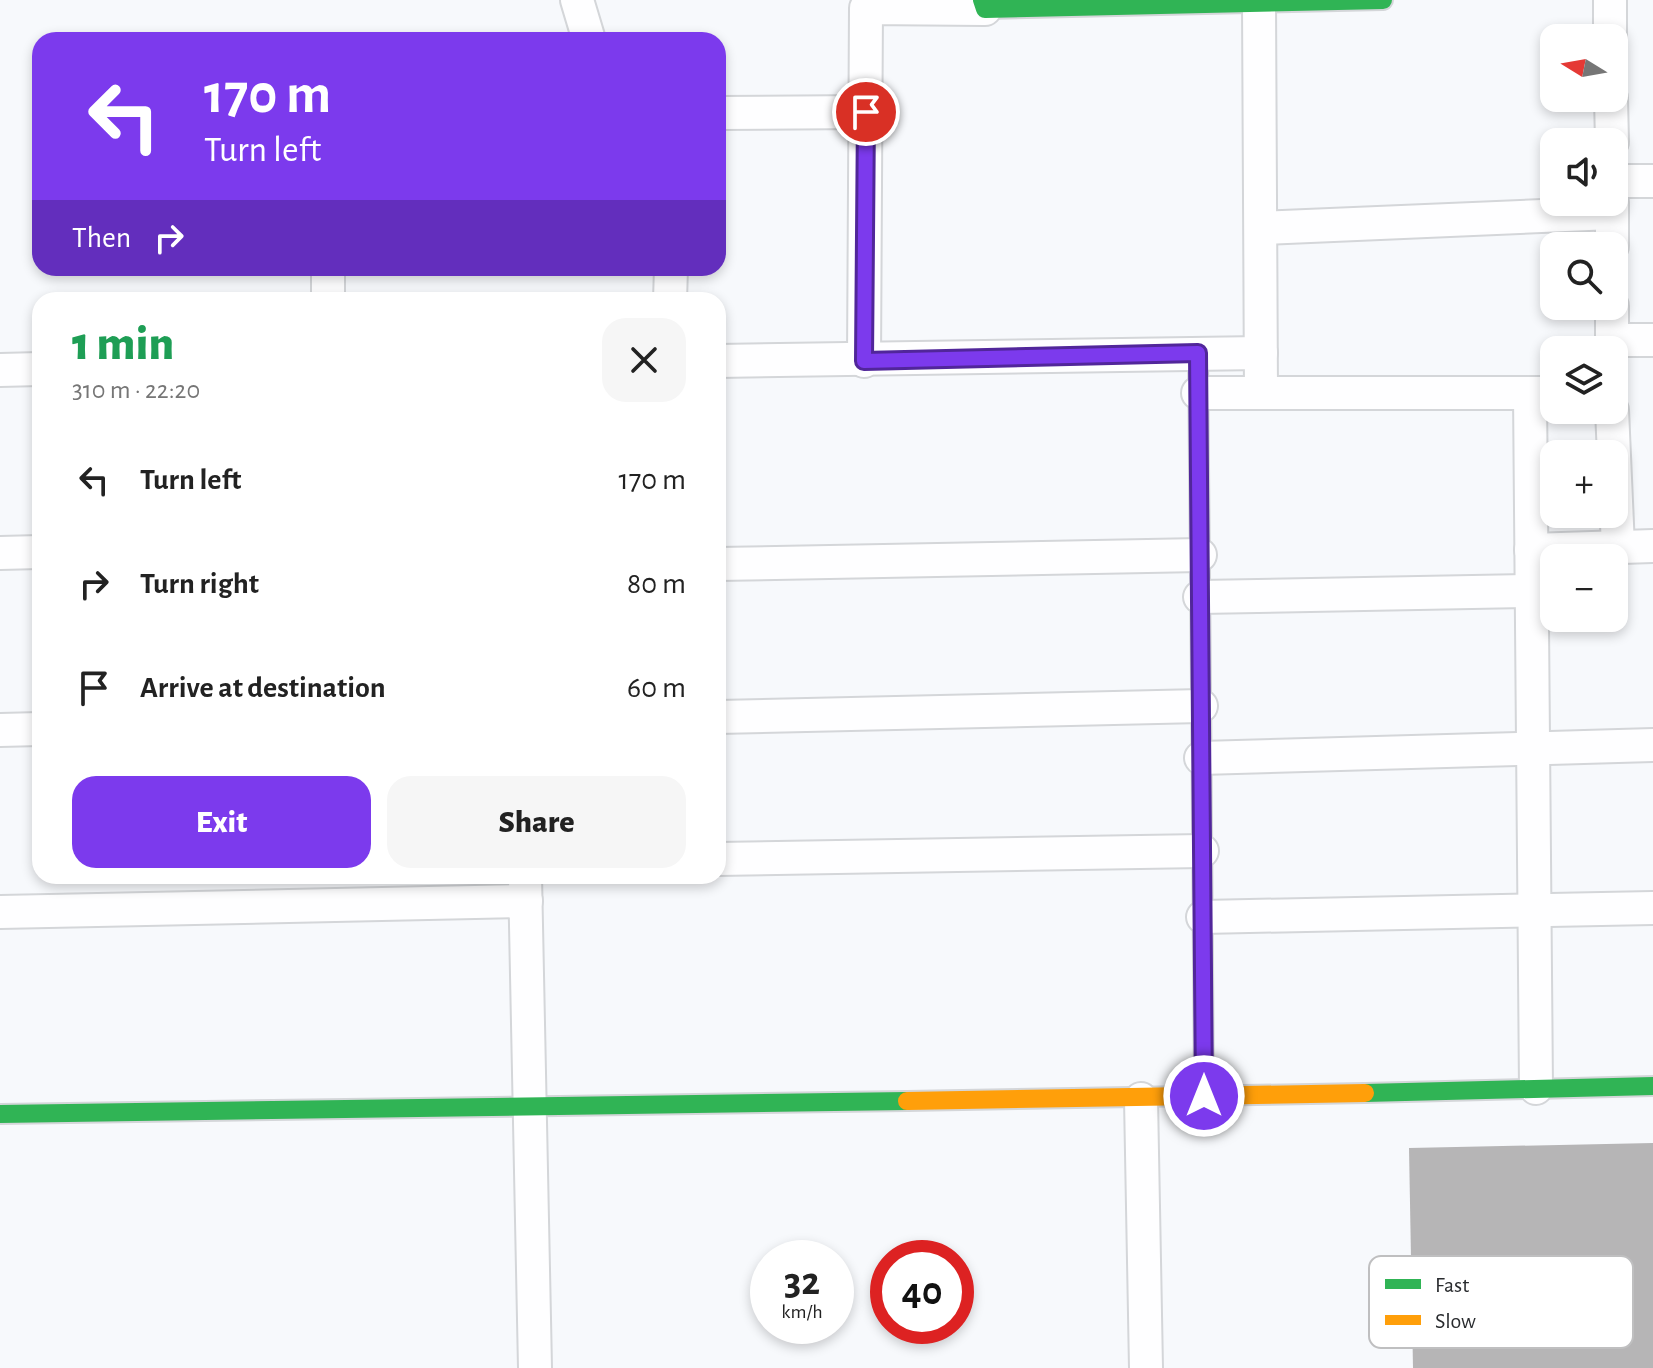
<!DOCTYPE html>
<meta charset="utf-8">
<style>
body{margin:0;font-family:"Alegreya Sans",sans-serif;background:#f6f6f6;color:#222;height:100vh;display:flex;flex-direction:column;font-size:30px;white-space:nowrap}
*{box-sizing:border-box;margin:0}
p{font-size:26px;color:#767676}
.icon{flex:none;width:44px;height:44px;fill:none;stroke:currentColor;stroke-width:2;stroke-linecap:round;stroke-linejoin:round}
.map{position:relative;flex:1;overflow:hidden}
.sheet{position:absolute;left:32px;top:292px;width:694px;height:592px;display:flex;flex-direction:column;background:#fff;border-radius:24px;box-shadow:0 4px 12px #0003}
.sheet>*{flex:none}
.banner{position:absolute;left:32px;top:32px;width:694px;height:244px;border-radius:24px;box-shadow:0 4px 12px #0003;background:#7c3aed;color:#fff;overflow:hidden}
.needle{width:52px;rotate:281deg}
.buttons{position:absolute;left:1540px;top:24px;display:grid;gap:16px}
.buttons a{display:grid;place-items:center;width:88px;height:88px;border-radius:16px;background:#fff;box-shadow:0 4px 12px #0003;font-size:40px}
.speed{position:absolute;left:750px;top:1240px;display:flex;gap:16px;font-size:40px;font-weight:700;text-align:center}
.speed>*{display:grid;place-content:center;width:104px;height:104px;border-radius:50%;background:#fff;box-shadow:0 4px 12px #0003;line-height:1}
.speed small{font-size:20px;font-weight:400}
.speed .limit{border:12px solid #d22;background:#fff;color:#111}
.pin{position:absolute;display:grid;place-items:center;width:68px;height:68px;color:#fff;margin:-34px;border:4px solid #fff;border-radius:50%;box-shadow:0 2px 8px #0007}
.me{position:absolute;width:88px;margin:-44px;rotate:0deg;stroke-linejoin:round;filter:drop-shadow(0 0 6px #0008)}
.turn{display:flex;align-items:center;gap:28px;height:168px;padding:0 40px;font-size:36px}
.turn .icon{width:104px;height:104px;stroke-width:2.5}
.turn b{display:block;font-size:56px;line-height:68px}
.then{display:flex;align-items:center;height:76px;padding:0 40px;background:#0003;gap:16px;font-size:30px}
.round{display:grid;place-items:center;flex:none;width:84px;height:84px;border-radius:24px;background:#f6f6f6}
.overview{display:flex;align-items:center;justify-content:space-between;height:136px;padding:0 40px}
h1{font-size:48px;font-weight:800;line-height:60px;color:#1e9e55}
.primary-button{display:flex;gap:16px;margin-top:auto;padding:16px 40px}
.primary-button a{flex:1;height:92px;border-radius:24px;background:#7c3aed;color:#fff;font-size:32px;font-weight:800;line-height:92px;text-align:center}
.primary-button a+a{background:#f6f6f6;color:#222}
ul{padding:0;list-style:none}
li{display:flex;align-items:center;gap:24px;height:104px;padding:0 40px}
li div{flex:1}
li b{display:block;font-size:30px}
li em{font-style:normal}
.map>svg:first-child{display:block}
.building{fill:#b6b5b6}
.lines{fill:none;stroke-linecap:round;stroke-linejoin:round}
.street-casing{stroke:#d4d6d9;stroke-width:36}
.fast-casing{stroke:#d4d6d9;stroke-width:22}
.slow-casing{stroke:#d4d6d9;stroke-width:22}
.street{stroke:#fefeff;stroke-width:32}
.fast{stroke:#30b455;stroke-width:18}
.slow{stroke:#ff9f0a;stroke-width:18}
.route-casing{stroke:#51269a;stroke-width:20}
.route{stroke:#7c3aed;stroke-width:14}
.key{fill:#fff;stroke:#bfbfc0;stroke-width:2}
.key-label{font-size:22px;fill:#292b2e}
</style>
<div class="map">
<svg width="1653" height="1368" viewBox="0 0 1653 1368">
<rect width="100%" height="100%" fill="#f7f9fc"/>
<path class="building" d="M1653,1143V1368H1413L1409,1148Z"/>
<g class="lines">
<defs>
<g id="street">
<path d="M577,0L589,40"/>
<path d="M1610,0V38"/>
<path d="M1259,3L1261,392"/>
<path d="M1611,98L1612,142"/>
<path d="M718,113L866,112"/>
<path d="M1614,181H1653"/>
<path d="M1261,228L1612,213"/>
<path d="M1612,246V202"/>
<path d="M328,300V268"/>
<path d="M670,300L671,268"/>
<path d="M1612,340H1653"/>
<path d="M1612,350V306"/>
<path d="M718,361L1261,353"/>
<path d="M864,361L866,8L985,9"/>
<path d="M0,370L40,369"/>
<path d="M1198,393H1554"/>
<path d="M1530,393L1536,1088"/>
<path d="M1612,410L1618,547"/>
<path d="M1531,550L1653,546"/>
<path d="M0,553L40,552"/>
<path d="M718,564L1200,555"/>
<path d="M1200,597L1531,591"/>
<path d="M718,717L1201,706"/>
<path d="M0,730L40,729"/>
<path d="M1201,758L1653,745"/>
<path d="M718,859L1202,851"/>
<path d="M525,876L535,1368"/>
<path d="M0,912L526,901"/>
<path d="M1203,917L1653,908"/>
<path d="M1141,1099L1146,1368"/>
</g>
<g id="fast">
<path d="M982,0L985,9L1383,0"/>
<path d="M1201,686L1204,1096"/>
<path d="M1365,1093L1653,1086"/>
<path d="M0,1114L907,1101"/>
</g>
<g id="slow">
<path d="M1198,353L1201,686"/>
<path d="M907,1101L1365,1093"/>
</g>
</defs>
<use href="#street" class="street-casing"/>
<use href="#fast" class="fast-casing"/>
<use href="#slow" class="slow-casing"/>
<use href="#street" class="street"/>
<use href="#fast" class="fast"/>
<use href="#slow" class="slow"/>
</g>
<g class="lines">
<defs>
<path id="route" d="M866,112L864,361L1198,353L1204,1096"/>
</defs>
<use href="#route" class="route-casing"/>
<use href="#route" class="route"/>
</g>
<rect x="1369" y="1256" width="264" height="92" rx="12" class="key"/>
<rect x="1385" y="1279" width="36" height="10" fill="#30b455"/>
<rect x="1385" y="1315" width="36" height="10" fill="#ff9f0a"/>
<g class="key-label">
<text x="1435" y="1292">Fast</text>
<text x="1435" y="1328">Slow</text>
</g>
</svg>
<div class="buttons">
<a><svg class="needle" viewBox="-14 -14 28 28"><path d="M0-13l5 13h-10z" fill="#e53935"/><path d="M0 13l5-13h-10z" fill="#767676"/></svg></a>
<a><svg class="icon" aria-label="sound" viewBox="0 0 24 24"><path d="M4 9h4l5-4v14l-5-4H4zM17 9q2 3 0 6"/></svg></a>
<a><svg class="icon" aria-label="search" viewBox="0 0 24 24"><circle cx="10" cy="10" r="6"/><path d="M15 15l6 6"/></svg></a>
<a><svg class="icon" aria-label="layers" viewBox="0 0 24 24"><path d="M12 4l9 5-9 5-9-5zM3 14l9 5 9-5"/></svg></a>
<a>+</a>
<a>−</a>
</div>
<div class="speed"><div>32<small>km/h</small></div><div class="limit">40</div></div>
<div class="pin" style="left:866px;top:112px;background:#d93025"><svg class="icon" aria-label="arrive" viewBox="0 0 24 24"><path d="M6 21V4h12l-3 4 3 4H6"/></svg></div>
<svg class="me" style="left:1204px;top:1096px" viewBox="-20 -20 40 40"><circle r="17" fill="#7c3aed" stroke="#fff" stroke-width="3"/><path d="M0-11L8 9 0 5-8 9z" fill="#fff"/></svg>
<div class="banner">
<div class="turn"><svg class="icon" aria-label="left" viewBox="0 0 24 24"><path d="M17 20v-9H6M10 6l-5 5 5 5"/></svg><div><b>170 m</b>Turn left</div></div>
<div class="then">Then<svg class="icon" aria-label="right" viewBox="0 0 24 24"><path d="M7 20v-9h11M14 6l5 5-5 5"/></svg></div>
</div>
<section class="sheet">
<div class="overview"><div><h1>1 min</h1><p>310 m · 22:20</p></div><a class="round"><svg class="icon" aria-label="close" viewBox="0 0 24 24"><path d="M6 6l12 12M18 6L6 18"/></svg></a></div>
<ul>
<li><svg class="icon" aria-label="left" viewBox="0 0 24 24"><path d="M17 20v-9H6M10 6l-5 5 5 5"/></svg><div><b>Turn left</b></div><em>170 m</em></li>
<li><svg class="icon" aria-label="right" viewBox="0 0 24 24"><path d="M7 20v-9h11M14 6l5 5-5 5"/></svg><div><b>Turn right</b></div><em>80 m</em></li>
<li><svg class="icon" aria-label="arrive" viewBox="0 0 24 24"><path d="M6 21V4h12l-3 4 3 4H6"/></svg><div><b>Arrive at destination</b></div><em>60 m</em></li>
</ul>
<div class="primary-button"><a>Exit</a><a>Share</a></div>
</section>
</div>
